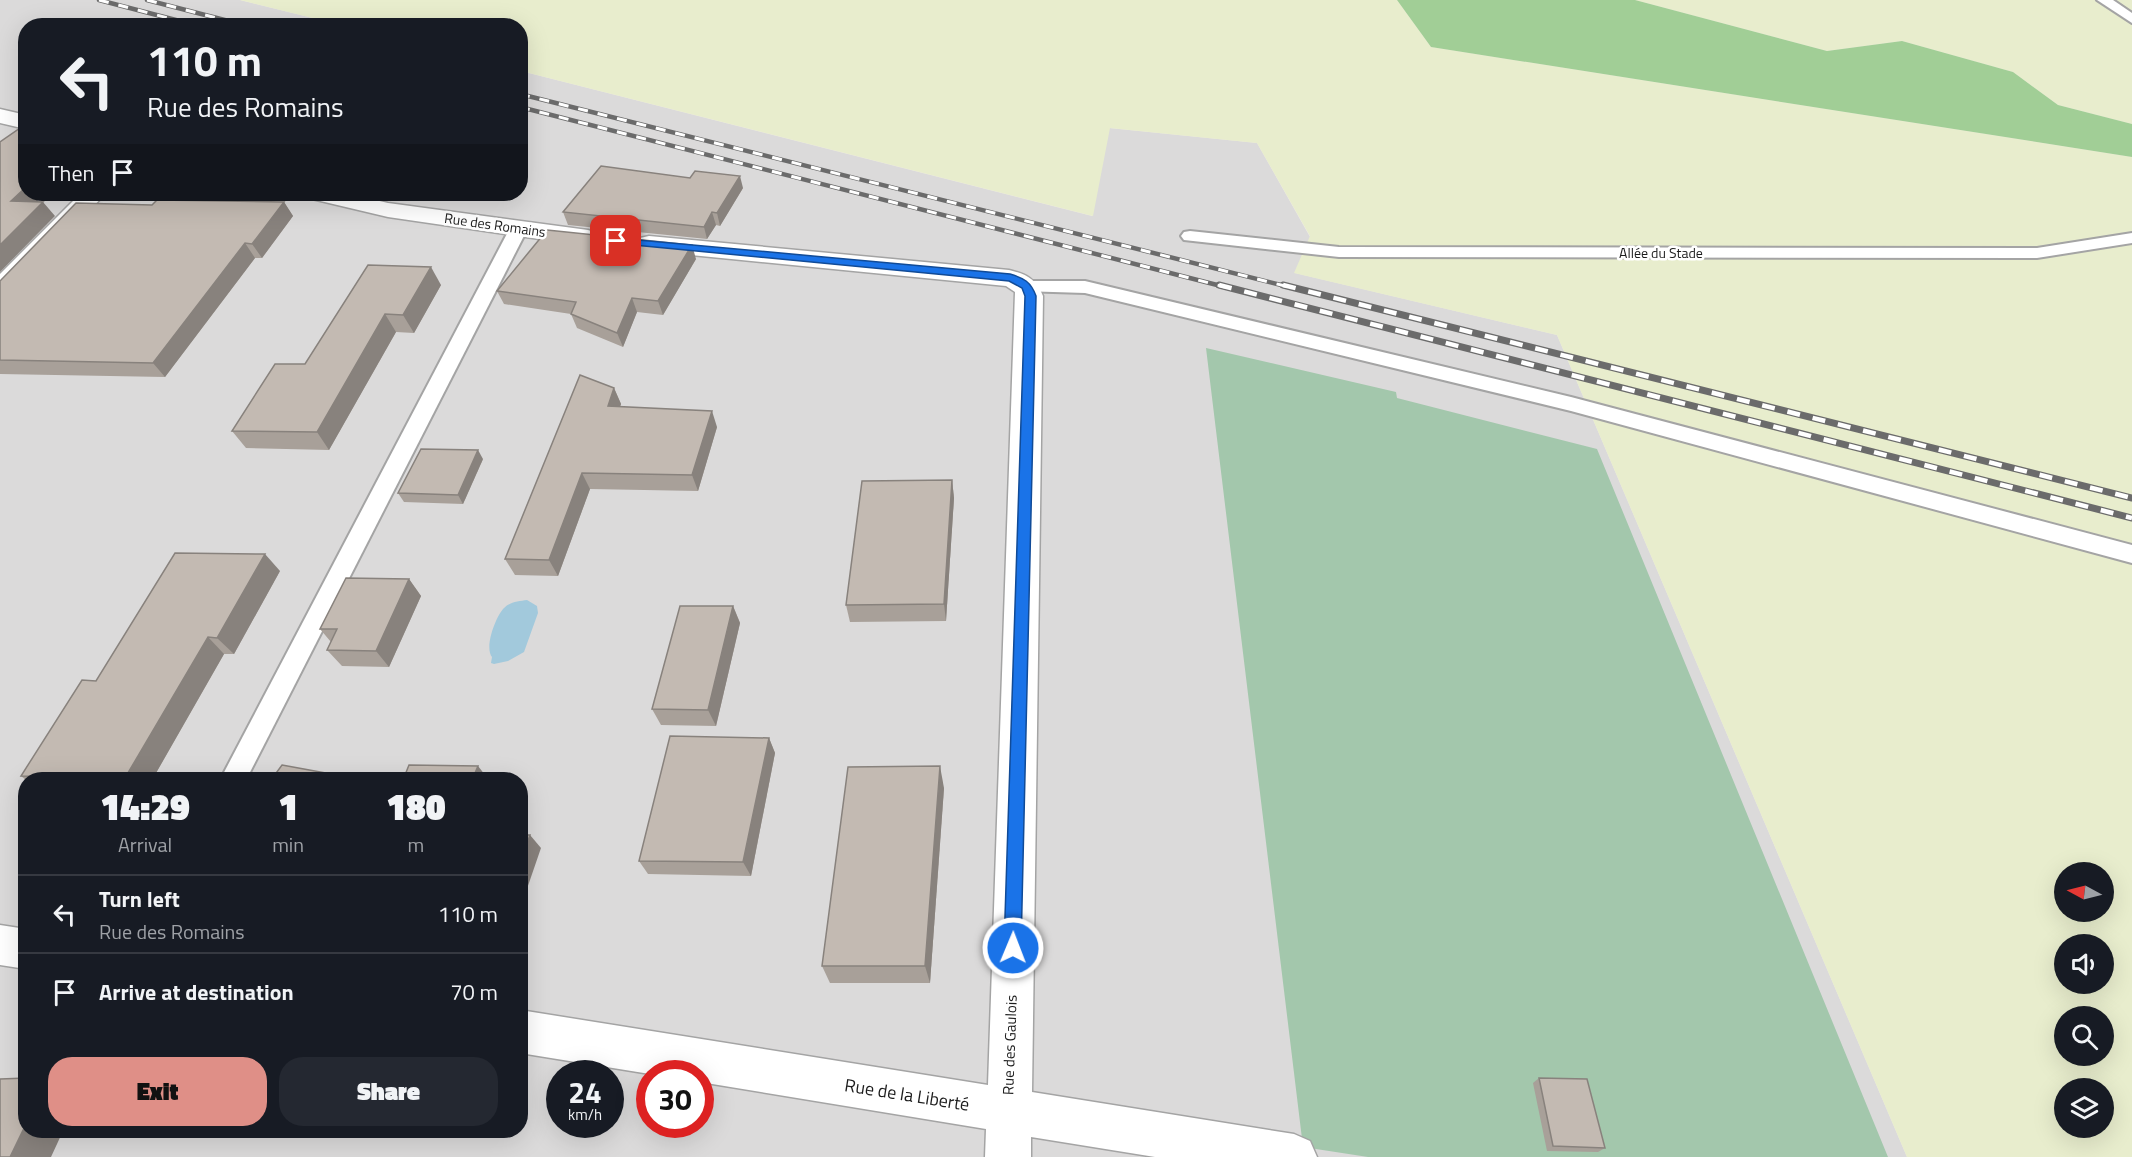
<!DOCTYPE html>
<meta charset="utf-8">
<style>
body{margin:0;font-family:"Titillium Web",sans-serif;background:#242831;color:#f1f3f6;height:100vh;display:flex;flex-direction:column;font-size:22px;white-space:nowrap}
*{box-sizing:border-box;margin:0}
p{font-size:20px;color:#9ea1a6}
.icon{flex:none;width:33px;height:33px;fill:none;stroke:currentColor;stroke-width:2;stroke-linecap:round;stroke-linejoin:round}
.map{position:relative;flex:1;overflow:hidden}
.drawer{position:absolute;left:18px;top:772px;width:510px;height:366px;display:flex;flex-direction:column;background:#171b24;border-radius:24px;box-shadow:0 6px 24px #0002}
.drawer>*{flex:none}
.guide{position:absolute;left:18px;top:18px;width:510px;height:183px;border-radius:24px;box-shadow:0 6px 24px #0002;background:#171b24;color:#f1f3f6;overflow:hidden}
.needle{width:39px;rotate:277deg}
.tools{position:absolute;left:2054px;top:862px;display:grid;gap:12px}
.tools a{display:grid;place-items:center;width:60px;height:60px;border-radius:50%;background:#171b24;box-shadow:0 6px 24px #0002;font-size:30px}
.speed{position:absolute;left:546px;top:1060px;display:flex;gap:12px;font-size:30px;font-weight:700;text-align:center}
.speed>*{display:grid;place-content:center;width:78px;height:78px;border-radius:50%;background:#171b24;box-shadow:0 6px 24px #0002;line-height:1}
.speed small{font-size:15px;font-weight:400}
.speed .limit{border:9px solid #d22;background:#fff;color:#111}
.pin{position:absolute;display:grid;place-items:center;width:51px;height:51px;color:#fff;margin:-26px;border-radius:12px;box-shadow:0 3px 9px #0006}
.me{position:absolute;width:66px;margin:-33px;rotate:1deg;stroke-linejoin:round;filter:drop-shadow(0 0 4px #0008)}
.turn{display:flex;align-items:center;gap:21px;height:126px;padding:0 30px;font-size:27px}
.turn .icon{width:78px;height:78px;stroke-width:2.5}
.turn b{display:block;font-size:42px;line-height:51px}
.then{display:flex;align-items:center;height:57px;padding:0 30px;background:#0003;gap:12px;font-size:22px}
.eta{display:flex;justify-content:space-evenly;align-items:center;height:102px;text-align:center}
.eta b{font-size:36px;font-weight:800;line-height:42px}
.action{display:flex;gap:12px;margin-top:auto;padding:12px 30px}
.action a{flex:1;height:69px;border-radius:24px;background:#df8f87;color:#111;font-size:24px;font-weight:800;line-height:69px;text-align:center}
.action a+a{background:#242831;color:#f1f3f6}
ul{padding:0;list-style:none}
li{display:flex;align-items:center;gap:18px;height:78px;padding:0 30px;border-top:2px solid #363941}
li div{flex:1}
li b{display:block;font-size:22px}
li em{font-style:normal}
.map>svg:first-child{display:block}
.residential{fill:#dbdada;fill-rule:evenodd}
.farmland{fill:#e8edcd;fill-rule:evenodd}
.forest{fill:#a1ce96}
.cemetery{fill:#a3c7ac}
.water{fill:#a2c9dc}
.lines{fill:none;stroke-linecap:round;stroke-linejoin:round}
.service-casing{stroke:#a4a4a4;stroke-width:4}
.minor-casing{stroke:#a4a4a4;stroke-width:3}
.service{fill:#fff;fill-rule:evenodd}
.minor{fill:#fff;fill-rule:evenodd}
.rail-far1-casing{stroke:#6b6b6b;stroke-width:4.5}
.rail-casing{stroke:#6b6b6b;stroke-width:7}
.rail-far1{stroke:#fff;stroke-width:3;stroke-dasharray:10;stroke-linecap:butt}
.rail{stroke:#fff;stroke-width:4.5;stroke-dasharray:13;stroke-linecap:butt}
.wall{fill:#a8a099}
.shaded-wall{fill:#88827d}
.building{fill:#c3bab2;stroke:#88827d;stroke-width:1.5}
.route{fill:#1a73e8;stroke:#114b97;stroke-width:1.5}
.labels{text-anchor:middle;stroke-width:5;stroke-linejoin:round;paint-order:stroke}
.far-street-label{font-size:14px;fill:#1d1d1d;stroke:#fff}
.street-label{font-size:15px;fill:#1d1d1d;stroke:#fff}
.near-street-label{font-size:18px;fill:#1d1d1d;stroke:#fff}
</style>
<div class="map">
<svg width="2132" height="1157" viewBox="0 0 2132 1157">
<rect width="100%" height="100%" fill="#eeebe2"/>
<path class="residential" d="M0,0H240L341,25L26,26V194H520L521,71L1092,216L1109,128L1257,143L1310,237L1295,273L1557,335L1907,1157H0ZM26,780H520V1131H26ZM560,1074H610V1125H560ZM650,1074H700V1125H650Z"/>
<g class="farmland">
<path d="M240,0H1397L1431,47L2132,157V1157H1907L1557,335L1294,273L1310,236L1257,143L1110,128L1093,216L521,71L520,26L341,25ZM2064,873H2103V912H2064ZM2064,945H2103V984H2064ZM2064,1017H2103V1056H2064ZM2064,1089H2103V1128H2064Z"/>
<path d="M1635,0H2132V124L2058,105L2013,72L1902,41L1827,51Z"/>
</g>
<path class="forest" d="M1397,0H1635L1827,51L1902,41L2013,72L2058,105L2132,124V157L1431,47Z"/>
<path class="cemetery" d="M1206,348L1396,392L1397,398L1597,449L1888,1157H1368L1303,1147Z"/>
<path class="water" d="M527,600L537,606L538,613L524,652L508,661L494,664L491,663L492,657C484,647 496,616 504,608C510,602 519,601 527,600Z"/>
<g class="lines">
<defs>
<g id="service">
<path d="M2097,0H2113L2132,13V23Z"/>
<path d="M519,223L525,224L528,228L246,780H220L510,228L513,224Z"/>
<path d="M1190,231L1339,247L2037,248L2132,233V243L2037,258L1339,257L1184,240L1181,236L1184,232Z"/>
<path d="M1027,281H1085L1571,397L2132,545V563L1571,411L1085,293L1021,291L1018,287L1021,283Z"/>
</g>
<g id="minor">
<path d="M0,109L26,115V129L0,123Z"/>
<path d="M80,194H105L9,296L0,298V274Z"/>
<path d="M309,194H350L388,203L588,230L597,233L601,238L597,243L588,246L388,217L312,199Z"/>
<path d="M649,236L1009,270C1026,274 1036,279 1043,296L1032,1092L1294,1134L1310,1141L1317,1157H1155L1031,1137V1157H985L986,1129L700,1082V1074H650L520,1053V1010L988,1085L1015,292L1006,286L640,250L636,244L640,238Z"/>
<path d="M0,925L26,929V969L0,965Z"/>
</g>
</defs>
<use href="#service" class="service-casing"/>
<use href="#minor" class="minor-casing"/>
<use href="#service" class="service"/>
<use href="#minor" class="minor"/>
<defs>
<g id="rail-far1">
<path d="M99,0L199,26"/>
<path d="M147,0L248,26"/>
<path d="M520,94L1289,287"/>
<path d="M520,107L1225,287"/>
</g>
<g id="rail">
<path d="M1219,285L2132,518"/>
<path d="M1283,285L2132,498"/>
</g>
</defs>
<use href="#rail-far1" class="rail-far1-casing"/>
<use href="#rail" class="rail-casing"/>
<use href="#rail-far1" class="rail-far1"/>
<use href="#rail" class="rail"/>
</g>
<g class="wall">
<path d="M743,188L720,226L716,225L707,239L568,225L563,212Z"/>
<path d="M284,202L293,216L262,258H255L165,377L0,374V281L152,205Z"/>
<path d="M696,259L663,315L637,312L623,347L577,328L571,314L504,304L497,291Z"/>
<path d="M368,265L441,285L414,333L396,332L329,450L246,448L232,431L305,364Z"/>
<path d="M614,388L621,404L620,406L717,427L698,491L590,489L558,576L515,575L505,559Z"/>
<path d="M483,459L463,504L404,502L398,493Z"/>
<path d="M952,480L954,498L946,621L850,622L846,605Z"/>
<path d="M280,571L234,654H224L152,780H26L21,776L96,681Z"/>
<path d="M409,579L421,596L389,667L342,666L327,650L331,642L320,629Z"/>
<path d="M733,606L740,623L716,726L661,725L652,709Z"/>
<path d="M769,738L775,753L751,876L648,874L639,861Z"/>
<path d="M944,788L930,983H830L822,966Z"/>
<path d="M1539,1078L1605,1148L1598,1152L1547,1151L1533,1083Z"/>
</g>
<g class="shaded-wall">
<path d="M740,176L743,188L720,226L717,213Z"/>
<path d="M26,187V194H44L23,215L11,201Z"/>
<path d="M43,202L55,216L0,272V245Z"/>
<path d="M284,202L293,216L262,258L252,244Z"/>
<path d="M712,212L716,225L707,239L704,227Z"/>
<path d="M245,243L255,258L165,377L153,363Z"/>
<path d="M692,245L696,259L663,315L658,301Z"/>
<path d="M431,267L441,285L414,333L403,315Z"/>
<path d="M632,298L637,312L623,347L617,333Z"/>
<path d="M385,314L396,332L329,450L317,432Z"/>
<path d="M614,388L621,404L615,423L608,406Z"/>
<path d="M712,411L717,427L698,491L692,475Z"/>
<path d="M478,450L483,459L463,504L458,495Z"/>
<path d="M582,473L590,489L558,576L549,560Z"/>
<path d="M952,480L954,498L946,621L944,604Z"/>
<path d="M265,554L280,571L234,654L217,638Z"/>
<path d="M409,579L421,596L389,667L376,651Z"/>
<path d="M733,606L740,623L716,726L708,710Z"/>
<path d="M208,637L224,654L152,780H127L125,778Z"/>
<path d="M769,738L775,753L751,876L743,862Z"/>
<path d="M478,766L489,780H472Z"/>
<path d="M940,766L944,788L930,983L925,966Z"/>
<path d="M530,835L541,848L520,909V863Z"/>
<path d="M26,1124V1131H63L51,1157H10Z"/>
</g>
<g class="building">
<path d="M26,124V187L11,201L43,202L0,245V142Z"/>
<path d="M601,166L690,178L695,171L740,176L717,213L712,212L704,227L563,212Z"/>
<path d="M157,200L284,202L252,244L245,243L153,363L0,360V281L76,203L152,205Z"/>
<path d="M547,230L692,245L658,301L632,298L617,333L571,314L576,302L497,291Z"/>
<path d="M368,265L431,267L403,315L385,314L317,432L232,431L275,364H305Z"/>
<path d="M580,375L614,388L608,406L712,411L692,475L582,473L549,560L505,559Z"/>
<path d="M421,449L478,450L458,495L398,493Z"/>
<path d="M952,480L944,604L846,605L862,481Z"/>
<path d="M175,553L265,554L217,638L208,637L125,778L21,776L82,680L96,681Z"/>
<path d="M346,578L409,579L376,651L327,650L337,629H320Z"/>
<path d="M680,606H733L708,710L652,709Z"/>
<path d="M670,736L769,738L743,862L639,861Z"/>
<path d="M282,765L364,780H271Z"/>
<path d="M409,765L478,766L472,780H403Z"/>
<path d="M940,766L925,966H822L848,767Z"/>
<path d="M520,835H530L520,863Z"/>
<path d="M26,1078V1124L10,1157H0V1079Z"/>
<path d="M1539,1078L1587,1079L1605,1148L1553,1146Z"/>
</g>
<path class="route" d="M616,238L1010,274C1024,278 1031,282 1036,296L1021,948L1019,953L1013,956L1007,953L1004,948L1025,296L1022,288L1009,281L613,243L611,241Z"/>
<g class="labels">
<g class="far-street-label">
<text transform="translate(495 225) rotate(8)" y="5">Rue des Romains</text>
<text x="1661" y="258">Allée du Stade</text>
</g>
<g class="street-label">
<text transform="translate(1010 1045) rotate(-88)" y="5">Rue des Gaulois</text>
</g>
<g class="near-street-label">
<text transform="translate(907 1095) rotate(9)" y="6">Rue de la Liberté</text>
</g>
</g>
</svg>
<div class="tools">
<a><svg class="needle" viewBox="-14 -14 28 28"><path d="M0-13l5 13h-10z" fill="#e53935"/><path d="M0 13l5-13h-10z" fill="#9ea1a6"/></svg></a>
<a><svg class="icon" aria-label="sound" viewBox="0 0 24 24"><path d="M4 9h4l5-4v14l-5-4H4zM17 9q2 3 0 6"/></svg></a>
<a><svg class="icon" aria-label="search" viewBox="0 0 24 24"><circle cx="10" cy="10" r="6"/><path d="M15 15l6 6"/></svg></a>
<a><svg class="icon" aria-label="layers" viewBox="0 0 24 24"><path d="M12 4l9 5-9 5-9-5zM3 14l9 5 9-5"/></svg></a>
</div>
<div class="speed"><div>24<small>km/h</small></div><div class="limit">30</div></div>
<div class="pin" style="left:616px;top:241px;background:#d93025"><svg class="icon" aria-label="arrive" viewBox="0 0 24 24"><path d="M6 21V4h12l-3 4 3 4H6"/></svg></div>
<svg class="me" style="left:1013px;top:948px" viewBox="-20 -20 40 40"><circle r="17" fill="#1a73e8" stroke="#fff" stroke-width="3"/><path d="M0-11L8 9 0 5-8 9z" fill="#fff"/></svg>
<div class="guide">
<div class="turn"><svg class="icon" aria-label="left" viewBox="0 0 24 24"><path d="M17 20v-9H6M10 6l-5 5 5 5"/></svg><div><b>110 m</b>Rue des Romains</div></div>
<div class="then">Then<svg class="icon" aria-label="arrive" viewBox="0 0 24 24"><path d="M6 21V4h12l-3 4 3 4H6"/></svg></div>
</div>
<section class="drawer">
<div class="eta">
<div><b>14:29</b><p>Arrival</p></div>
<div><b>1</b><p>min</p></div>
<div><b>180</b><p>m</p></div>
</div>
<ul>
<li><svg class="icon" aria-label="left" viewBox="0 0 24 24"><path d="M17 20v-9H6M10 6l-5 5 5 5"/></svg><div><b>Turn left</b><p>Rue des Romains</p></div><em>110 m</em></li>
<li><svg class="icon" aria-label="arrive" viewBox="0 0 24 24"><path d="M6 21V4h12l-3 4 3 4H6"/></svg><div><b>Arrive at destination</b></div><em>70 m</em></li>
</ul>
<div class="action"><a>Exit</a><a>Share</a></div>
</section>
</div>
